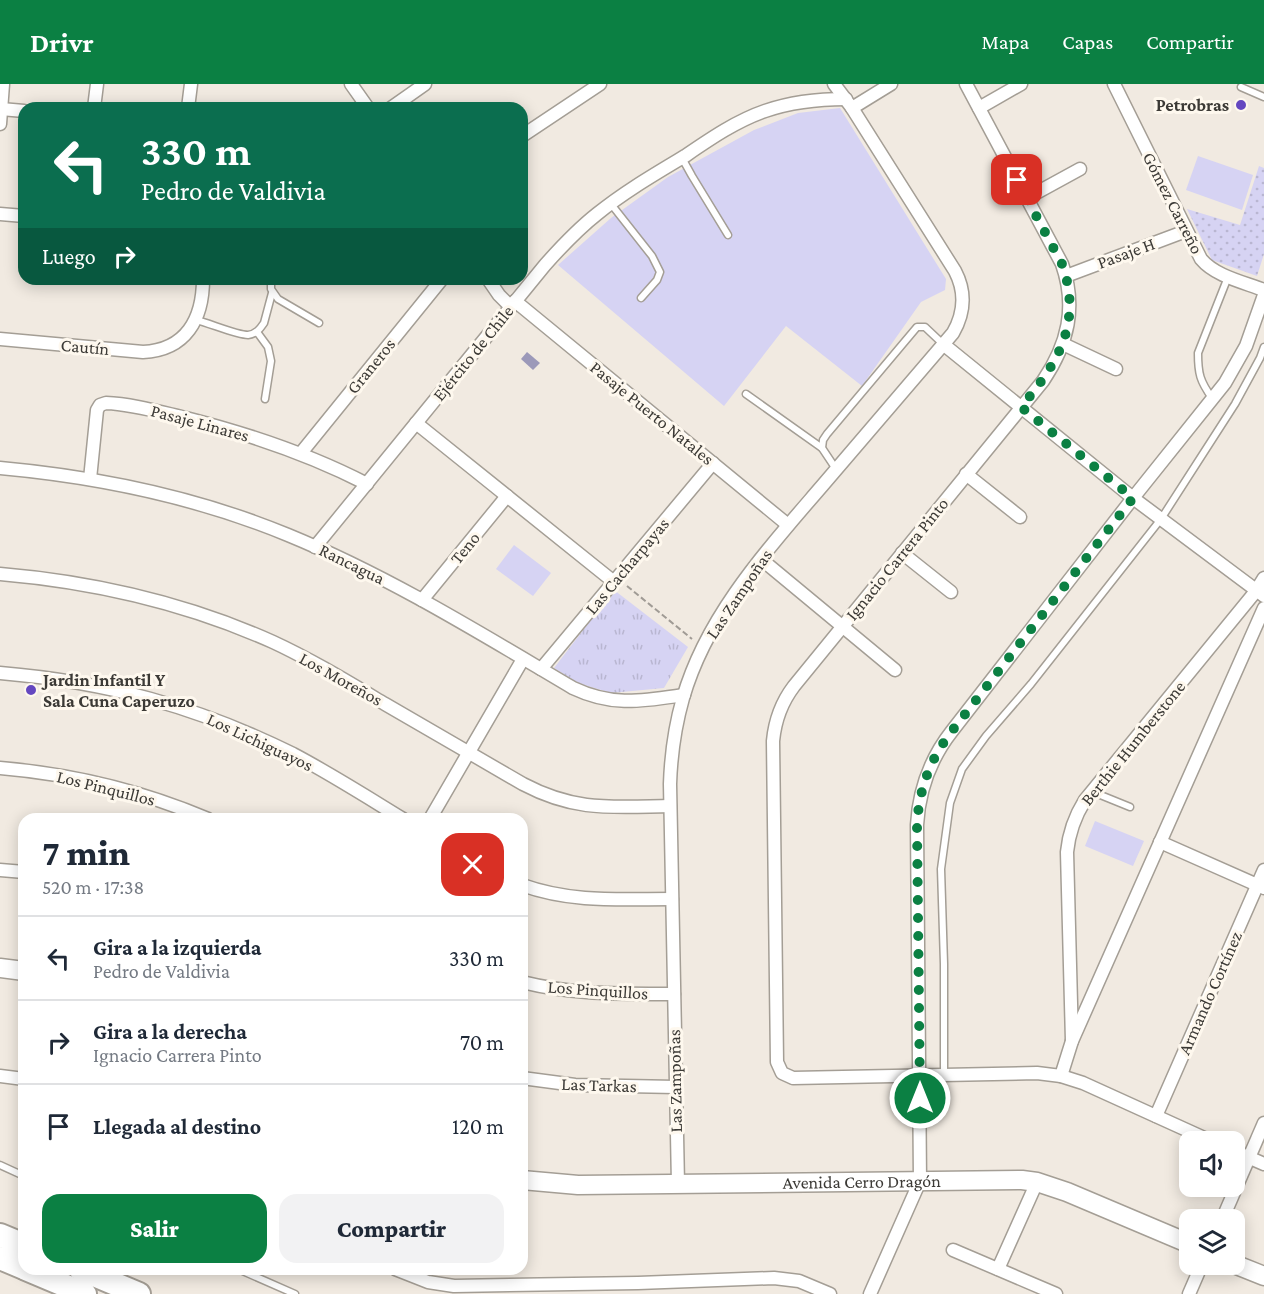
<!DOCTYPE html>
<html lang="es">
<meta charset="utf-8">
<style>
body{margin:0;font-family:"Crimson Pro",serif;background:#f2f2f3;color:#1f2937;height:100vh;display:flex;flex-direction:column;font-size:22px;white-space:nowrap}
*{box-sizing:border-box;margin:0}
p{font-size:20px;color:#747a83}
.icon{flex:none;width:33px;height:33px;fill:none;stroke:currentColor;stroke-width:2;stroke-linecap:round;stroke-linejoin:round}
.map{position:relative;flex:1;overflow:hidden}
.drawer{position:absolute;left:18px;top:729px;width:510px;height:462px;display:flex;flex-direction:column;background:#fff;border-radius:18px;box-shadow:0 3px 15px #0003}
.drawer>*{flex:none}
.hud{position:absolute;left:18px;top:18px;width:510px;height:183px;border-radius:18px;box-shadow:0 3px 15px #0003;background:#0b6e4f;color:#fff;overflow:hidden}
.fabs{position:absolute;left:1179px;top:1047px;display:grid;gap:12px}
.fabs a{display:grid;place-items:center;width:66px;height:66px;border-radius:12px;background:#fff;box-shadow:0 3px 15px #0003;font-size:30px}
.pin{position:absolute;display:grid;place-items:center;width:51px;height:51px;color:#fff;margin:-26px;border-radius:12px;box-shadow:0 3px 9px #0006}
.me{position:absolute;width:66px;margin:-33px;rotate:0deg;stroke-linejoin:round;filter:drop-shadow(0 0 4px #0008)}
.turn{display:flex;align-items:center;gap:21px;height:126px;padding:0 24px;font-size:27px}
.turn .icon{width:78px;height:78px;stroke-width:2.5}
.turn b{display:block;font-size:42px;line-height:51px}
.then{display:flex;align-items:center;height:57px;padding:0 24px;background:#0003;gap:12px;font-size:22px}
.round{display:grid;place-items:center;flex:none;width:63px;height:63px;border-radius:18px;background:#f2f2f3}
.overview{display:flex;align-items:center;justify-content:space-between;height:102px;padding:0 24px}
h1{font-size:36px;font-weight:800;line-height:45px}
.primary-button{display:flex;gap:12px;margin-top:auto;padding:12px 24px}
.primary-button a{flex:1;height:69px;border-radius:18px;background:#0b8043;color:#fff;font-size:24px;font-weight:800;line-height:69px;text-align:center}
.primary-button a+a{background:#f2f2f3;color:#1f2937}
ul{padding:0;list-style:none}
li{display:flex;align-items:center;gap:18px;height:84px;padding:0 24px;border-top:2px solid #e0e1e3}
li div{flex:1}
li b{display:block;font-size:22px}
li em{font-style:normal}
header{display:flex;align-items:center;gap:36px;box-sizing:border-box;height:84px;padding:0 30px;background:#0b8043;color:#fff}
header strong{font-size:28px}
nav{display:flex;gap:33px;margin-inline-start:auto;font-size:21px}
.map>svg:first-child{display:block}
.grass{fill:url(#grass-dots)}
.park{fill:url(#park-tufts)}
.pitch{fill:#d6d3f3}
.water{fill:url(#water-ripples)}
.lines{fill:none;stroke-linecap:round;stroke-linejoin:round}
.lane-casing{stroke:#a49e95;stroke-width:9}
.street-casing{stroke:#a49e95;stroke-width:15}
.secondary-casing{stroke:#a49e95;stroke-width:21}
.highway-casing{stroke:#a49e95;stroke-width:26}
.path{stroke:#a09b95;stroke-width:2;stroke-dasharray:6 3;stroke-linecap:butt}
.lane{stroke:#fff;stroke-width:6}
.street{stroke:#fff;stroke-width:12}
.secondary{stroke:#fff;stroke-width:18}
.highway{stroke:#fff;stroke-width:22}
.route{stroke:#0b8043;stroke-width:10;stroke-dasharray:0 18}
.poi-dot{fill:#6447c0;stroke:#fef8ee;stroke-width:2}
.labels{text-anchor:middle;stroke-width:6;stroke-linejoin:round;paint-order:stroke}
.poi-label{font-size:18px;font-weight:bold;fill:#3c3a36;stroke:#fef8ee;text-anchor:end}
.street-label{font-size:18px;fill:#3c3a36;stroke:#fef8ee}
</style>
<header>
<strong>Drivr</strong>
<nav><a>Mapa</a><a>Capas</a><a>Compartir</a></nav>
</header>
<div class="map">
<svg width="1264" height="1210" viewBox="0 0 1264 1210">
<defs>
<pattern id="grass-dots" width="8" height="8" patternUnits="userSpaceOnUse" patternTransform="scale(1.5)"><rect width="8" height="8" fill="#d6d3f3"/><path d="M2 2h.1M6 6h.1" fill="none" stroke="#b9b6d1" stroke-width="1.8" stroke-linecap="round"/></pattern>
<pattern id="park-tufts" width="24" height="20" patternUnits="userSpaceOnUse" patternTransform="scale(1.5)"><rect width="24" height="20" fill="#d6d3f3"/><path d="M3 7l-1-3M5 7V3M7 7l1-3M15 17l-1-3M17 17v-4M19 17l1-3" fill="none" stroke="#b9b6d1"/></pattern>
<pattern id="water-ripples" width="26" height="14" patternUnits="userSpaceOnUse" patternTransform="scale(1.5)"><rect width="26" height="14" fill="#9c99b9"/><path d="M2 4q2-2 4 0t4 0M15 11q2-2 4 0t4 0" fill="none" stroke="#807e97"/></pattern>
</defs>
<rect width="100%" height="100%" fill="#f1eae1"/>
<path class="grass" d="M1259,82L1264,84V170L1257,192L1212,176L1187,125L1240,141Z"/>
<path class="park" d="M614,506L688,563L664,604L611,609L578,599L554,584Z"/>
<g class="pitch">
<path d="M840,24L946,195L945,206L921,218L862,302L786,242L724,322L558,181L611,134L668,93L754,46L798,29Z"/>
<path d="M1198,72L1253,91L1242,126L1186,106Z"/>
<path d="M514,461L551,489L533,512L496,485Z"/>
<path d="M1095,737L1144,757L1133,782L1085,762Z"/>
</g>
<path class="water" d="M527,268L540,279L533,286L521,275Z"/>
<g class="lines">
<defs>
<g id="lane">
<path d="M1241,3L1264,13"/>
<path d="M682,74L692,92L728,151"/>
<path d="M611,120L652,172L660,188L657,196L641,214"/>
<path d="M271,195V205L278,215L319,239"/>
<path d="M196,236C209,239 237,251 248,251C256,250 260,245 264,239L272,209"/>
<path d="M257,248L268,263L271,277L265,315"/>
<path d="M746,310L822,364"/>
<path d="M1212,314C1200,297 1198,290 1198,269L1228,193"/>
<path d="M836,385L822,364L823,356L827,350L917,243H925L943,260"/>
<path d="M1093,708L1130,723"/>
<path d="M944,991V880L941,785L950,719L962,685L986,652L1031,600L1161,435L1235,320L1260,274L1264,263"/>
<path d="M0,1081L24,1092"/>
<path d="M238,1185L295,1210"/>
</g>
<g id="street">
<path d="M351,0L368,24"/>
<path d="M966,0L1062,180C1077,223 1068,260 1043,297L794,602C781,619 775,636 773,657L777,978L782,989L793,994L1037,989L1061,992L1083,999L1213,1058"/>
<path d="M1114,0L1201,175C1215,192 1243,198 1264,206"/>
<path d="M94,24L97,0"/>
<path d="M188,24L191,0"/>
<path d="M391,24L425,0"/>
<path d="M852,24L891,0"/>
<path d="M979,24L1021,0"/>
<path d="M1,25L24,27"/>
<path d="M0,40L3,0"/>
<path d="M522,52L600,0"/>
<path d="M1027,114L1080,85"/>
<path d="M0,130L24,132"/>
<path d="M1066,192L1186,147"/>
<path d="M488,195L499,211L511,223"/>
<path d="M515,217L788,441"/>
<path d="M0,255L143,268C186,266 203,235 203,195"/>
<path d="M943,260L1133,414L1264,512"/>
<path d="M1063,260L1116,285"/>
<path d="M416,339L614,498"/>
<path d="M301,369L442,195"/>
<path d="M0,384C99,393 196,413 288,451C388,492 480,549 573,604C613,623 642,617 684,611"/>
<path d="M966,390L1020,433"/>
<path d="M90,395L97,326L100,321L106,319C132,320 160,328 186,334C249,350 309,370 367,400"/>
<path d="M315,463L545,181C561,163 578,145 597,130C624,108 655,90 685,72C710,55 736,37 765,27C791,18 818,15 846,15"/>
<path d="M902,469L951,508"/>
<path d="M761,475L895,586"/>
<path d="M0,490C94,498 186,519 273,558C312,576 348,598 385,620C431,647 477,673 523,700C576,728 612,723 670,722"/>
<path d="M422,516L507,412"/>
<path d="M541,585L713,379"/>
<path d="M0,589C107,598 196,622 293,670C331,690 367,713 403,735"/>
<path d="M0,684C71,690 142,707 208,735"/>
<path d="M430,735L523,575"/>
<path d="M1160,758L1264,804"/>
<path d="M0,786L24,788"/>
<path d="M522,801C572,819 620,815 672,815"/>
<path d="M522,898C574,911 621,910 674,910"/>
<path d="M1072,957L1067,768C1069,748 1075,732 1085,716L1256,507L1264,494"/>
<path d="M0,992L24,995"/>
<path d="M1061,992L1072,957L1264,524"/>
<path d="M522,994L575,1001L676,1003"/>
<path d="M1156,1032L1264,786"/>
<path d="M1234,1067L1264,1080"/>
<path d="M678,1100L670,700C671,670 675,642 683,614C707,531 767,466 822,402C866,351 909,300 953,249C965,228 966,208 955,187L852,24L834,0"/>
<path d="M1222,1136L1264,1039"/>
<path d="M953,1166L1056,1210"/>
<path d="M395,1185L428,1198L454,1202L638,1199L774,1194L799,1197L830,1210"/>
<path d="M998,1185L1037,1098"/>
<path d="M870,1210L920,1097L917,741C919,705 930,675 952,647L1133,414L1225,299L1246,262L1264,211"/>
<path d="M1189,1210L1202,1180"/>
</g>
<g id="secondary">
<path d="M0,884L24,887"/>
<path id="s1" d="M522,1096L578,1101L1022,1096L1037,1098L1067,1108L1190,1160"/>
<path d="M1234,1180L1264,1192"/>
</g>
<g id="highway">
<path d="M0,1151L24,1161"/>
<path d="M0,1174L24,1184"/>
<path d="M26,1185L85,1210"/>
<path d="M80,1185L139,1210"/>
</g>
</defs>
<use href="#lane" class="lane-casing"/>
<use href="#street" class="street-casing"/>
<use href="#secondary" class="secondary-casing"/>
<use href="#highway" class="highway-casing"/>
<path class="path" d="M627,502L692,555"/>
<use href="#lane" class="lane"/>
<use href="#street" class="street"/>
<use href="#secondary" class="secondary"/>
<use href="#highway" class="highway"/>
</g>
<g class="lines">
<path class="route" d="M920,1014L917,741C919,705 930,675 952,647L1133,414L1021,323C1058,279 1083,239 1062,180L1017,96"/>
</g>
<g class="poi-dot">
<circle cx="1241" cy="21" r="6"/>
<circle cx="31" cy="606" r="6"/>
</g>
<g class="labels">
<g class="poi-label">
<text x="1229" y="27">Petrobras</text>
<text x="43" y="602" text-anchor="start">Jardin Infantil Y<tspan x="43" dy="21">Sala Cuna Caperuzo</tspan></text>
</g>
<g class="street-label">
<text transform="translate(1173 119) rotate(63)" y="6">Gómez Carreño</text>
<text transform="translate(1126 169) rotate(-20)" y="6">Pasaje H</text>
<text transform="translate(85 263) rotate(5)" y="6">Cautín</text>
<text transform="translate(473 269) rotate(-51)" y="6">Ejército de Chile</text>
<text transform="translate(371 282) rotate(-51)" y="6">Graneros</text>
<text transform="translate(652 329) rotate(39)" y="6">Pasaje Puerto Natales</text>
<text transform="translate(200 339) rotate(15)" y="6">Pasaje Linares</text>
<text transform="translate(465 464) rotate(-51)" y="6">Teno</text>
<text transform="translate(897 475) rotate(-51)" y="6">Ignacio Carrera Pinto</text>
<text transform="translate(352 480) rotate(26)" y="6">Rancagua</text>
<text transform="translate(627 482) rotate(-50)" y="6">Las Cacharpayas</text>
<text transform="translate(739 510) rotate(-56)" y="6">Las Zampoñas</text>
<text transform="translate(341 595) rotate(29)" y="6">Los Moreños</text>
<text transform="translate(260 658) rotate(25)" y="6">Los Lichiguayos</text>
<text transform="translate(1133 659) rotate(-51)" y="6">Berthie Humberstone</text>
<text transform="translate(106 704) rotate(14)" y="6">Los Pinquillos</text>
<text transform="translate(598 906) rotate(4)" y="6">Los Pinquillos</text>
<text transform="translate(1210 909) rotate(-66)" y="6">Armando Cortínez</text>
<text transform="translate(675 997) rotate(-91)" y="6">Las Zampoñas</text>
<text transform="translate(599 1001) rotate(2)" y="6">Las Tarkas</text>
<text dy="6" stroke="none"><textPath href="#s1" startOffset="340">Avenida Cerro Dragón</textPath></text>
</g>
</g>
</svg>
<div class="fabs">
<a><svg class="icon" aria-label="sound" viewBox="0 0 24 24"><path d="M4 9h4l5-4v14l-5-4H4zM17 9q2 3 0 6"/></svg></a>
<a><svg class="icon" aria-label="layers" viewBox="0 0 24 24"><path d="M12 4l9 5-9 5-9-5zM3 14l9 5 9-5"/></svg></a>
</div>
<div class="pin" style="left:1017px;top:96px;background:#d93025"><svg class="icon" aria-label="arrive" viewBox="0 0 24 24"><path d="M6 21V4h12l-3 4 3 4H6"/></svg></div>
<svg class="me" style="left:920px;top:1014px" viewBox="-20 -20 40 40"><circle r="17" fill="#0b8043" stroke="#fff" stroke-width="3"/><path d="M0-11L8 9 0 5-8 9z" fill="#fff"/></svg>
<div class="hud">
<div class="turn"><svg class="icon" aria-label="left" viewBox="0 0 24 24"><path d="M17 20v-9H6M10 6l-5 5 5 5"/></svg><div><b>330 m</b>Pedro de Valdivia</div></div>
<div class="then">Luego<svg class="icon" aria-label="right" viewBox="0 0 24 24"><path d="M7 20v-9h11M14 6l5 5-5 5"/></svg></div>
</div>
<section class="drawer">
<div class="overview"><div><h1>7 min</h1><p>520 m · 17:38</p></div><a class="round" style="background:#d93025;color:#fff"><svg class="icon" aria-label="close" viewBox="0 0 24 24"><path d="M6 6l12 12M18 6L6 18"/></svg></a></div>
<ul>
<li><svg class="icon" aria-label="left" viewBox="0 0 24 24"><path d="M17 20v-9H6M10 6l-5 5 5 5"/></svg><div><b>Gira a la izquierda</b><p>Pedro de Valdivia</p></div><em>330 m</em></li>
<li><svg class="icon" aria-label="right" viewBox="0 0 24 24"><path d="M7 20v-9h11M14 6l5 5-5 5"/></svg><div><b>Gira a la derecha</b><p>Ignacio Carrera Pinto</p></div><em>70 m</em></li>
<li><svg class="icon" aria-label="arrive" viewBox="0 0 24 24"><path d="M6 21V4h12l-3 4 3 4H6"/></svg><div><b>Llegada al destino</b></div><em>120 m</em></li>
</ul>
<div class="primary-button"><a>Salir</a><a>Compartir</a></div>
</section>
</div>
